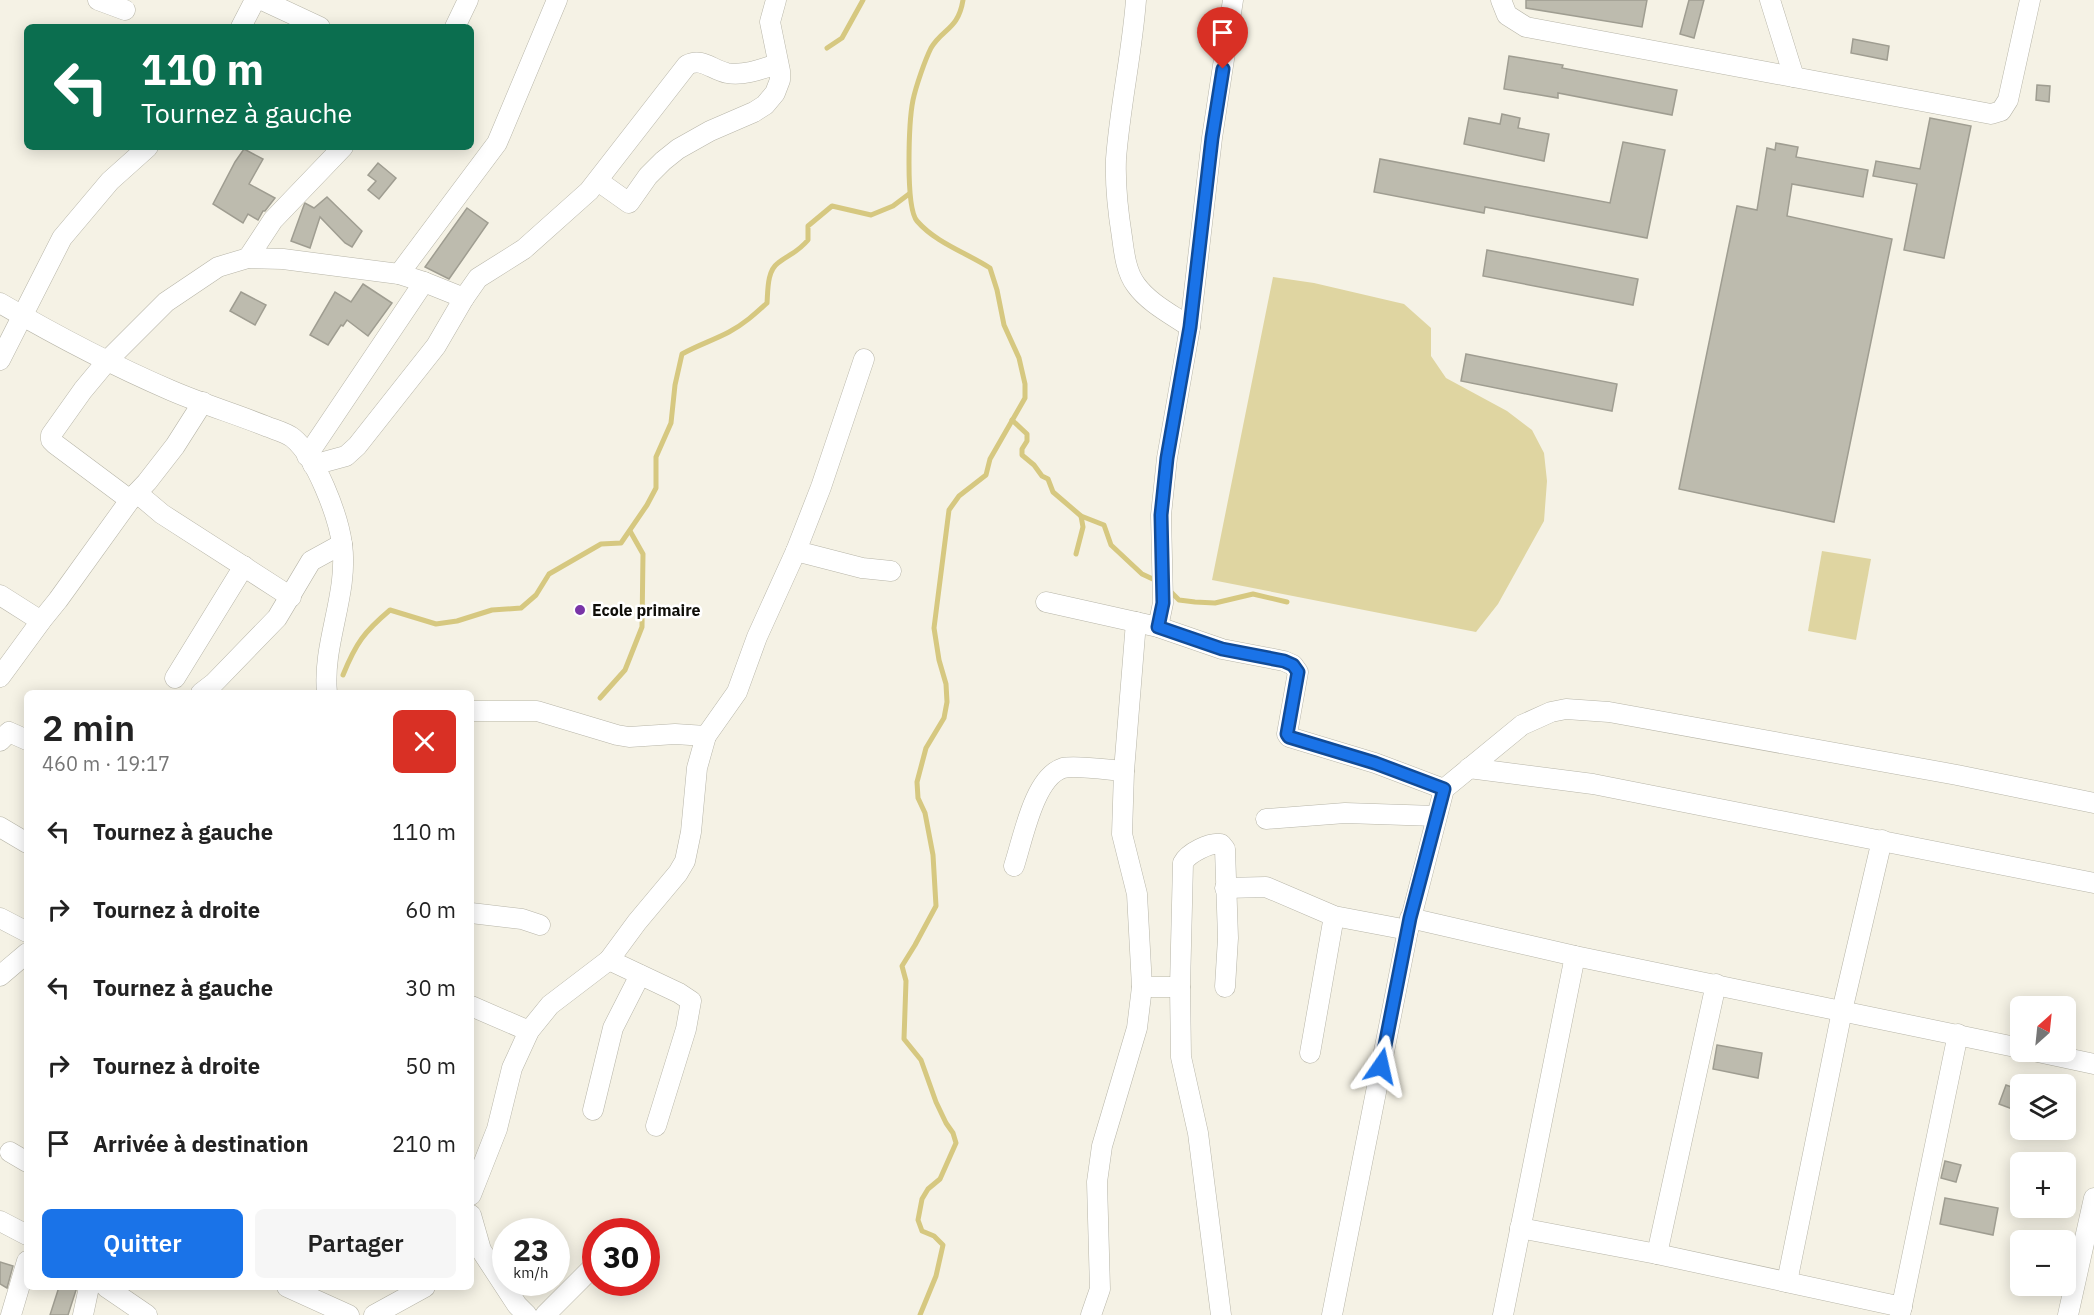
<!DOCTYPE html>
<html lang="fr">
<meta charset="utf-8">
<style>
body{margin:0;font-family:"IBM Plex Sans",sans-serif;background:#f6f6f6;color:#222;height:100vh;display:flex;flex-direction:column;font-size:22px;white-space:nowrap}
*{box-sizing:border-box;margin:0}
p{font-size:20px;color:#767676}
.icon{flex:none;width:33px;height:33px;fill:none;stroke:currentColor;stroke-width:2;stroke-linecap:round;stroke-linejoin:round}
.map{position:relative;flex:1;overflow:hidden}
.panel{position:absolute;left:24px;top:690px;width:450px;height:600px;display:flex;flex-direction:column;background:#fff;border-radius:9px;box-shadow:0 3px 15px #0003}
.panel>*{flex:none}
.hud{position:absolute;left:24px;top:24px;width:450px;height:126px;border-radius:9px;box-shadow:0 3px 15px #0003;background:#0b6e4f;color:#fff;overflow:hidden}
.needle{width:39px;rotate:27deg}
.fabs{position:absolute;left:2010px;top:996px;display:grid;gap:12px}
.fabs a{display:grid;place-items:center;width:66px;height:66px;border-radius:9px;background:#fff;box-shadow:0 3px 15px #0003;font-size:30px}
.speed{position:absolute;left:492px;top:1218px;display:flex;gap:12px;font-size:30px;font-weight:700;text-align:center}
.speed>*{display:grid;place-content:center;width:78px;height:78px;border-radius:50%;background:#fff;box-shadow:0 3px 15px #0003;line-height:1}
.speed small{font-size:15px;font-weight:400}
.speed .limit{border:9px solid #d22;background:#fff;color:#111}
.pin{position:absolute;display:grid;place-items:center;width:51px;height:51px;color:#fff;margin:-62px -26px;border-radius:50% 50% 50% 0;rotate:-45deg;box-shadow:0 0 6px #0007}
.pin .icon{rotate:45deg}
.me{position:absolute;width:66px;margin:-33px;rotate:11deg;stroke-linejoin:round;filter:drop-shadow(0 0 4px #0008)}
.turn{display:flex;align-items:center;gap:21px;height:126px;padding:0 18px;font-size:27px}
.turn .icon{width:78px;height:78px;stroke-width:2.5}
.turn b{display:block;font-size:42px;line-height:51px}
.round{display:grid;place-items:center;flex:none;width:63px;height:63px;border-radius:9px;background:#f6f6f6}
.overview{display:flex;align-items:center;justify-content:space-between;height:102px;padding:0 18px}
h1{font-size:36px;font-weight:600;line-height:45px}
.cta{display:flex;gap:12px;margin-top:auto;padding:12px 18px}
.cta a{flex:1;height:69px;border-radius:9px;background:#1a73e8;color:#fff;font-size:24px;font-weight:600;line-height:69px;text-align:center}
.cta a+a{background:#f6f6f6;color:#222}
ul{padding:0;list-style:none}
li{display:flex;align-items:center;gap:18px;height:78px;padding:0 18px}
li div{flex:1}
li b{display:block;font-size:22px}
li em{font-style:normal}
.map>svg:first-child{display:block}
.grass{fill:#dfd5a1}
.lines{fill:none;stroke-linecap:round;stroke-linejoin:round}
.stream{stroke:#d6c880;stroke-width:5}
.building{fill:#bdbbae;stroke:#9f9d91;stroke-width:1.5}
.minor-casing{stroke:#b7b5a8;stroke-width:21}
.minor{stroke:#fff;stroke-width:20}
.route-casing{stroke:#114b97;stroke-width:15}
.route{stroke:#1a73e8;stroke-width:10}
.poi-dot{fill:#7934a7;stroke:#fff;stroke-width:2}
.labels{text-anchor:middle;stroke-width:5;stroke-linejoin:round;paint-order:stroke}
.poi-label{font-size:16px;font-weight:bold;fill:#0f0e09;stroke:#fff;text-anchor:start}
</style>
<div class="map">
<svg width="2094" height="1315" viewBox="0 0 2094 1315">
<rect width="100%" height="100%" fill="#f5f2e5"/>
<g class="grass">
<path d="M1273,277L1314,283L1404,304L1431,328V356L1446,378L1507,411L1532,430L1544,453L1547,481L1544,521L1498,604L1476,632L1212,580Z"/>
<path d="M1822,551L1871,559L1856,640L1808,631Z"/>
</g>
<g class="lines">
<g class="stream">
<path d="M827,48L842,38L863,0"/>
<path d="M1012,420L1027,434V441L1022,449V455L1034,465L1042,476L1048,479L1053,492L1081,516L1083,527L1076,554"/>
<path d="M1081,516L1104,525L1111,545L1142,574L1157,581"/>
<path d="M1169,590L1179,600L1195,602L1215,603L1253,594L1287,602"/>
<path d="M343,675C356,643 364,632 390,610L436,624L457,621L492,610L521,608L536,595L549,574L601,544L621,543L647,505L656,488V457L671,423L675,385L682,354C698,345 714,340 729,332C744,324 755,314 767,303C768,290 767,271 778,263C791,253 797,253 808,240V226L832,206L871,215L893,206L909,194"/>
<path d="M600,698L625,670L642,627L643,554L630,531"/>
<path d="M920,1315L936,1276L943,1245L934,1236L922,1231L918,1220L922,1199L928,1189L940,1179L956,1143L953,1133L946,1123L936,1102L921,1060L904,1039L906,981L902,966L915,945L936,906L933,855L925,813L918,798L917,782L926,748L944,718L947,702L946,684L939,660L934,628L949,510L959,496L986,475L990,459L1025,398V384L1019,358L1004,325L997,290L990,268C967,253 936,243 917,221C905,207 909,120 913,100C916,86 925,60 931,48C943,28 958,30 963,0"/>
</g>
</g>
<g class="building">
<path d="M1526,0H1647L1642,27L1526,8Z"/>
<path d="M1689,0H1704L1694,38L1680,34Z"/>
<path d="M1853,39L1889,46L1887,60L1851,53Z"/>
<path d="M1509,56L1563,65L1562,68L1677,90L1672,115L1558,93V98L1504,89Z"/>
<path d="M2037,85L2050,86L2049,102L2036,100Z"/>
<path d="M1502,114L1520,118L1518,128L1549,134L1544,161L1464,144L1469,118L1500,124Z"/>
<path d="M1930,118L1971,126L1944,258L1904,250L1917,184L1873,176L1876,161L1920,169Z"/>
<path d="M1623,142L1665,150L1647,238L1485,207L1484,213L1374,192L1380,159L1610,203Z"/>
<path d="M1776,143L1798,147L1796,157L1868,170L1863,197L1792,184L1787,216L1892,239L1834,522L1679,489L1737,206L1757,210L1767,148L1775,150Z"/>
<path d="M244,149L263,159L249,184L275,198L265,211H263L258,220L248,214L243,223L213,204L235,162Z"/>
<path d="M378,163L396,178L379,199L368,190L376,181L368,175Z"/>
<path d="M327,197L362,231L352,247L345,243L320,217L310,248L291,241L304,205L305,203L314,208Z"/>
<path d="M467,208L488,223L449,279L425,267Z"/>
<path d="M1487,250L1638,279L1633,305L1483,276Z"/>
<path d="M363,284L392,303L368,336L347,320L343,326L341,325L328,345L310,335L335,292L351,302Z"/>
<path d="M241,292L266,305L255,325L230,311Z"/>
<path d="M1466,354L1617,384L1612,411L1461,381Z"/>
<path d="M1717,1045L1762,1053L1758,1078L1713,1069Z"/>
<path d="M2006,1085L2020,1090L2015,1110L1999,1104Z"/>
<path d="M1945,1161L1961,1165L1956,1182L1941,1178Z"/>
<path d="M1945,1198L1998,1208L1993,1235L1940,1224Z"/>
<path d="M0,1262L13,1266L7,1288L0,1284Z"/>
<path d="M59,1287H77L68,1315H50Z"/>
</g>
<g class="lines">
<defs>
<g id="minor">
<path d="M98,0L125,10"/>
<path d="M262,0L320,27"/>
<path d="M1136,0C1132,53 1120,106 1116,159C1115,184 1118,212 1122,237C1124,252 1126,272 1136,285C1149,303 1171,314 1190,327"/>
<path d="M1501,0L1507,15L1526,27L1991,114L2001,111L2008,100L2030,0"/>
<path d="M1770,0L1794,77"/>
<path d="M241,27L255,0"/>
<path d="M455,27L468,0"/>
<path d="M598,181L629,203L648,176L663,161L678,149L710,131L754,112L765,105L775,93L780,80V71L770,22L776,0"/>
<path d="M248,258L273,220L343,147"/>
<path d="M399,274L497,143L557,0"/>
<path d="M0,303C55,335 112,365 170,390C202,404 236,414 268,427C276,430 287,433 293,438C316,457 338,515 342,544C349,594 322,643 327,693"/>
<path d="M864,359L821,487L796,551L862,568L891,571"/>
<path d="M0,360L62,238L110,181L148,147"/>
<path d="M307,456L424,282"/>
<path d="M313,465L346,456L357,446L436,346L464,298"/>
<path d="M137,493L162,514L291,597"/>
<path d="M130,500L55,444L51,440V435L83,390L108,360L166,302L218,267L248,258L283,259L399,274L424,282L464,298L478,278L524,249L589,191L687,65C702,57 712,70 727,73C744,76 762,69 777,64"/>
<path d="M0,595L41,621"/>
<path d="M1046,602L1158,627L1222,649L1284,661L1293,665L1298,672L1287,734L1289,737L1375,763L1444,789"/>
<path d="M1158,627L1163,603L1161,515L1167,458L1190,327L1212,138L1233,0"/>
<path d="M0,677L41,621L58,600L130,500L147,482L175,446L203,402"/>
<path d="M175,678L244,566"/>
<path d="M201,693L214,683L277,618L311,561L342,544"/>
<path d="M471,711H537L617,735L629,737L675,734L706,736"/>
<path d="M0,741L9,732L27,740"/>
<path d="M1469,768L1593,784L2094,883"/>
<path d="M1266,819L1345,813L1436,816"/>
<path d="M0,827L27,843"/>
<path d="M1014,866C1023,839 1034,777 1063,768C1075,765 1110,770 1124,771"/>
<path d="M1225,888L1266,887L1334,916L1408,930"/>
<path d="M471,913L522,919L540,925"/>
<path d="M0,918L27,932"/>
<path d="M1410,918L1575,956L2020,1048"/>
<path d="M609,960L679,993L691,1001L686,1029L656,1126"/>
<path d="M0,976L27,953"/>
<path d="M1142,987H1180L1181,1057L1198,1133L1221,1315"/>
<path d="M1180,987L1183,863C1188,853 1210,842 1221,844L1225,849L1228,938L1225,987"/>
<path d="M471,1006L529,1031"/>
<path d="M2038,1052L2094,1064"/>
<path d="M1310,1053L1334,916"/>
<path d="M593,1110L613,1028L640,975"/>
<path d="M10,1152L27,1162"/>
<path d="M471,1195L497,1129L512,1068L529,1031L550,1005L609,960L637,922L678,873L685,861L691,832L697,768L706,736L737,692L757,637L796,551"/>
<path d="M471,1215L481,1250L517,1305L527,1315"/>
<path d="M0,1221L27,1235"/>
<path d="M1520,1228L1657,1254L1902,1307"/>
<path d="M1657,1254L1716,984"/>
<path d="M1787,1282L1842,1011L1882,840"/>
<path d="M106,1287L147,1315"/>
<path d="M287,1287L349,1315"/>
<path d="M11,1315L27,1261"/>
<path d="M83,1315L89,1287"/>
<path d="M374,1315L425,1287"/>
<path d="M545,1315L596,1264"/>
<path d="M1091,1315L1100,1289L1097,1182L1102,1146L1137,1028L1142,987L1137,894L1122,834L1124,771L1136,622"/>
<path d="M1332,1315L1408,930L1444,789L1522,725L1551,712L1566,709L1609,712L1957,775L2094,803"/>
<path d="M1503,1315L1575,956"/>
<path d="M1900,1315L1958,1034"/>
<path d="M2068,1315L2094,1198"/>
</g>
</defs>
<use href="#minor" class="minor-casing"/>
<use href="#minor" class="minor"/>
</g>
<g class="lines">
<defs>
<path id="route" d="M1223,69L1212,138L1190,327L1167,458L1161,515L1163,603L1158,627L1222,649L1284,661L1293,665L1298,672L1287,734L1289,737L1375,763L1444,789L1410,918L1381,1066"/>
</defs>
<use href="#route" class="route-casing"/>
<use href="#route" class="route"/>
</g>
<circle class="poi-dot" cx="580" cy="610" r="6"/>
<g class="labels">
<g class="poi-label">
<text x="592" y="616">Ecole primaire</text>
</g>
</g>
</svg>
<div class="fabs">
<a><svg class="needle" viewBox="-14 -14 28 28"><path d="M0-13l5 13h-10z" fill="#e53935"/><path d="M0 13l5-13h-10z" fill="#767676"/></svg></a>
<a><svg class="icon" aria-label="layers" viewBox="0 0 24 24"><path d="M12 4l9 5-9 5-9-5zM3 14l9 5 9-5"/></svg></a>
<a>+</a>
<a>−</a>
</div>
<div class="speed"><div>23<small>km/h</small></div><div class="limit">30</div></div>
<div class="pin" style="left:1223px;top:69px;background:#d93025"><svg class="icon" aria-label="arrive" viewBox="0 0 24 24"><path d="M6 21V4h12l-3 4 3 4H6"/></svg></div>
<svg class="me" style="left:1381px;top:1066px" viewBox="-20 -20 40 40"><path d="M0-17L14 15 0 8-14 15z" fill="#1a73e8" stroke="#fff" stroke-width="4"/></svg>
<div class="hud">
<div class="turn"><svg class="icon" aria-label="left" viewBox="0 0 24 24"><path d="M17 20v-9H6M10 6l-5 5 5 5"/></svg><div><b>110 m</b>Tournez à gauche</div></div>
</div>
<section class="panel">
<div class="overview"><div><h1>2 min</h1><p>460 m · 19:17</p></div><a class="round" style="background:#d93025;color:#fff"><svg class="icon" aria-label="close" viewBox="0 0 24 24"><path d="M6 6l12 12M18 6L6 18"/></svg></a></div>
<ul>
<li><svg class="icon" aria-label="left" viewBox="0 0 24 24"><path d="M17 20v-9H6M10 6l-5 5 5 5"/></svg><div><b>Tournez à gauche</b></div><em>110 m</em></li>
<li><svg class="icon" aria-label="right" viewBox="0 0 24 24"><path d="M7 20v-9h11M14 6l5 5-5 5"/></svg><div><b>Tournez à droite</b></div><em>60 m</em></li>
<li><svg class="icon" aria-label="left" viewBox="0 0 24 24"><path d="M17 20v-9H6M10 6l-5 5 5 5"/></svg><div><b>Tournez à gauche</b></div><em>30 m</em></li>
<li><svg class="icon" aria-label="right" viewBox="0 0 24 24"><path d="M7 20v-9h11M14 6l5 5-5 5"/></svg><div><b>Tournez à droite</b></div><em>50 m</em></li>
<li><svg class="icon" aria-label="arrive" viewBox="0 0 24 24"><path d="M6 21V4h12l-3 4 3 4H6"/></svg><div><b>Arrivée à destination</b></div><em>210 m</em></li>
</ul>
<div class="cta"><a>Quitter</a><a>Partager</a></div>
</section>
</div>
